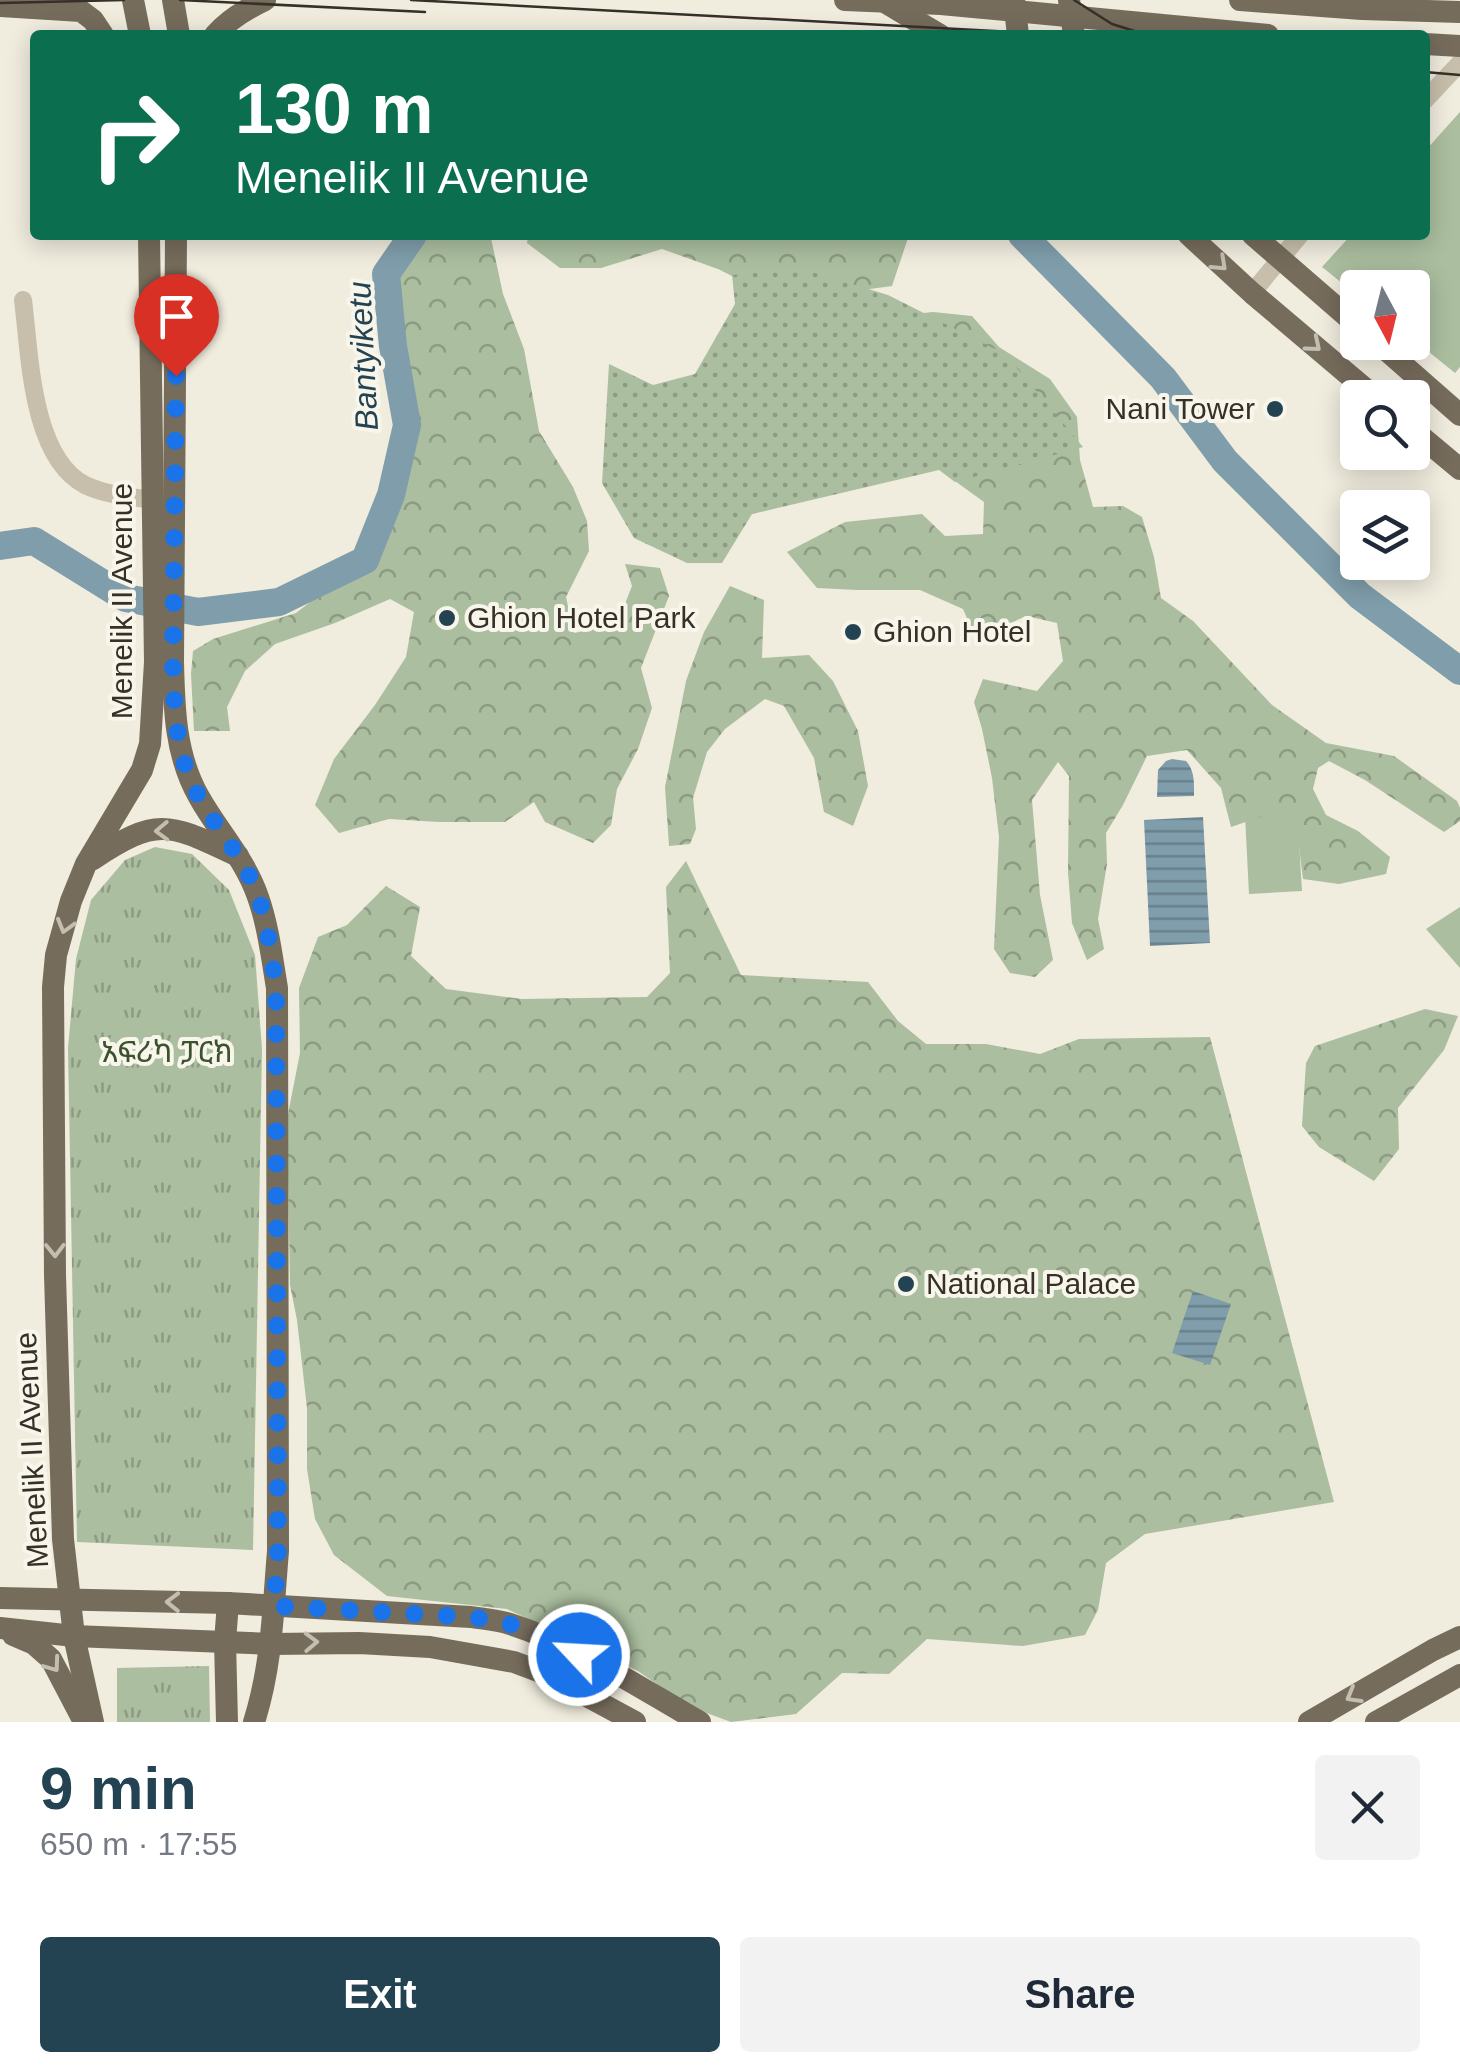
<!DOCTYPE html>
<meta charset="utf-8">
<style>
body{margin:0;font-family:Helvetica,"Noto Sans Ethiopic",sans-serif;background:#f2f2f3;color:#1f2937;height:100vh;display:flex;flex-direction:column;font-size:38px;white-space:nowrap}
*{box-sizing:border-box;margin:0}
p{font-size:32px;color:#747a83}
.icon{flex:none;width:55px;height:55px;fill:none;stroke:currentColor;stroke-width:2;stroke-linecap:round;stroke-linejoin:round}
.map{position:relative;height:1722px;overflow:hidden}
.side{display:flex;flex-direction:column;background:#fff;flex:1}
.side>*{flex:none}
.hud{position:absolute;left:30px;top:30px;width:1400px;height:210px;border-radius:10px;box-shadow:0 5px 25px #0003;background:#0b6e4f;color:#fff;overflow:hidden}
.needle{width:65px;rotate:173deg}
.buttons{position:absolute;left:1340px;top:270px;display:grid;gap:20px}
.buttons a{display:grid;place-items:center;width:90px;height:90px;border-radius:10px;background:#fff;box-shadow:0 5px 25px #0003;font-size:50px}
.pin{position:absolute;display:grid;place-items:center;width:85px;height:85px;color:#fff;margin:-102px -42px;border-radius:50% 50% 50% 0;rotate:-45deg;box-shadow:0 0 10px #0007}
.pin .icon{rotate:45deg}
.me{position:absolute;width:110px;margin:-55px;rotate:295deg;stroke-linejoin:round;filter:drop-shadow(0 0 8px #0008)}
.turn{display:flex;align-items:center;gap:35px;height:210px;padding:0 40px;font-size:45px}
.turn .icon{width:130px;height:130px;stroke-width:2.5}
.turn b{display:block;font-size:70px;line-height:85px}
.round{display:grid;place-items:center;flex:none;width:105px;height:105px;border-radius:10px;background:#f2f2f3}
.overview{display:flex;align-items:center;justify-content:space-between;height:170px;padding:0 40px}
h1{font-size:60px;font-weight:800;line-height:75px;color:#234353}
.primary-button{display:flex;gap:20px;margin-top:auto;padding:20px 40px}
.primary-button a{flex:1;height:115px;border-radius:10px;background:#234353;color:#fff;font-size:40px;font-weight:800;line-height:115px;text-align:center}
.primary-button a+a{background:#f2f2f3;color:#1f2937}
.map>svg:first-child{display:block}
.grass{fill:#abbe9f}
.forest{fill:url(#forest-crowns)}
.park{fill:url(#park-tufts)}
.garden{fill:url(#garden-dots)}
.water{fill:url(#water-rules)}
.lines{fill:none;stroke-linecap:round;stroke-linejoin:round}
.river{stroke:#7f9dab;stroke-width:28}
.minor{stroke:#c7bfab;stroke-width:18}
.major{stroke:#766c5c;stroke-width:22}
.tram{stroke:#363029;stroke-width:2.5}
.oneway{stroke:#c4beb1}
.route{stroke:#1a73e8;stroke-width:18;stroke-dasharray:0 32.4}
.poi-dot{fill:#234353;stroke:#f8f5ea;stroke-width:4}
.labels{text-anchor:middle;stroke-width:8;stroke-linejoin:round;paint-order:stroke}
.poi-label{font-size:30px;fill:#363029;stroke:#f8f5ea;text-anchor:start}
.street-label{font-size:30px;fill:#363029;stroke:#f8f5ea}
.park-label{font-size:30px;fill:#3c522f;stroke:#f8f5ea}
.water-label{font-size:32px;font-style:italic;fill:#234353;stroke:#f8f5ea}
</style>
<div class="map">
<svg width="1460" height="1722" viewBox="0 0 1460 1722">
<defs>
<pattern id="forest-crowns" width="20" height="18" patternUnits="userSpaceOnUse" patternTransform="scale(2.5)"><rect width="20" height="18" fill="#abbe9f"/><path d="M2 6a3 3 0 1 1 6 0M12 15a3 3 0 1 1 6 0" fill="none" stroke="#8c9b82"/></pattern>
<pattern id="park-tufts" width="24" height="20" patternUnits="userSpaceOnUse" patternTransform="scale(2.5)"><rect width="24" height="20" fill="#abbe9f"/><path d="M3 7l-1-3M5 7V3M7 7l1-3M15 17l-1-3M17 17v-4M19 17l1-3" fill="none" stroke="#8c9b82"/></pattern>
<pattern id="garden-dots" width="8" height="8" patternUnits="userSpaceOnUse" patternTransform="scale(2.5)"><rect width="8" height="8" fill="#abbe9f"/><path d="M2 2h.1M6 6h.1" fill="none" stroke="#8c9b82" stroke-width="1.8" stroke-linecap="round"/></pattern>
<pattern id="water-rules" width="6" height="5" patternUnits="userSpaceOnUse" patternTransform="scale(2.5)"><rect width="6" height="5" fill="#7f9dab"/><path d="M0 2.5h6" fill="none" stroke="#69808b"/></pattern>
</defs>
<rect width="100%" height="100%" fill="#f0ecde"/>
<g class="grass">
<path d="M1460,112V367L1455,373L1413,339L1412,288H1358L1357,295L1322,267L1351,235H1425V151Z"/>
<path d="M1296,793L1302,891L1249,894L1244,796Z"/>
<path d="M1460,907V968L1426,929Z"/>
</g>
<g class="forest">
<path d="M397,235H489L491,238L503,294L524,349L539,431L573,487L587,521L589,551L566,597L574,633L617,624L632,586L625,564L660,568L669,596L641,668L652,708L638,749L617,789L611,825L593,843L545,822L534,802L505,822H439L389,819L339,833L315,805L334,759L375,705L406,657L414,612L390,599L335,623L275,644L245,671L227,707L230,731H194L191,674L193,651L213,639L296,613L348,573L386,523L398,454L391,392L389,335Z"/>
<path d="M528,235H909L892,286L804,298L750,285L718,269L662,249L601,268H560L527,243Z"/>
<path d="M933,312L972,316L999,347L1050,379L1077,417L1080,460L1093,507L1123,506L1142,517L1154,557L1161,598L1193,621L1272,705L1326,743L1394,756L1457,801L1460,808V821L1444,832L1365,780L1329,761L1318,768L1313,789L1326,815L1358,831L1390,857L1386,874L1339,884L1303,879L1297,831L1275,812L1231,827L1221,788L1187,750L1147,756L1123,805L1106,833L1107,864L1098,919L1104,949L1087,960L1072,923L1068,872L1069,776L1058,762L1032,800L1040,895L1053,960L1035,977L1010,973L994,949L999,837L992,778L982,729L974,702L983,679L1037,691L1063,661L1057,623L1026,616L976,639L963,609L920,590H857L817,588L787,552L845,522L922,514L945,536L983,534L984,502L915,452L896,316Z"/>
<path d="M730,586L764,600L762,658L809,655L833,681L858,731L868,786L853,826L824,812L814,758L784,706L765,699L725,729L707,752L693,798L696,829L690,844L669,846L665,787L686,681L704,632Z"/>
<path d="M686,861L741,975L868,982L898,1021L926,1044H986L1040,1054L1079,1039L1210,1037L1334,1502L1145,1534L1106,1563L1098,1610L1085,1635L1023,1646L927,1639L889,1674L842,1673L796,1714L731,1722L688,1706L638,1671L507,1609L387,1596L334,1555L315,1519L307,1469V1408L297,1320L290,1285L287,1119L300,1053L299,988L318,937L347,925L386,886L420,907L411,956L446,989L522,999L647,997L670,973L666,887Z"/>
<path d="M1425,1009L1458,1016L1444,1050L1398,1108L1399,1149L1374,1181L1319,1147L1302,1126L1306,1063L1315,1046Z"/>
</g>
<g class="park">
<path d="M155,847L192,854L229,890L255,955L262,1049L253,1550L77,1542L68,1048L76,959L91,900L125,860Z"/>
<path d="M209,1666L210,1722H117V1668Z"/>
</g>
<path class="garden" d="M803,269L888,295L1005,354L1083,447L955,482L939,470L752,514L722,563H687L634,538L602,483L609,364L653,385L695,374L735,304L732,275Z"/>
<g class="water">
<path d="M1172,759L1186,761C1195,771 1194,783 1194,796L1157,797L1158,770L1166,761Z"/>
<path d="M1203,817L1210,943L1150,946L1144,820Z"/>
<path d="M1193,1291L1231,1304L1210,1365L1172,1353Z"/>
</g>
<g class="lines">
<g class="river">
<path d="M1022,235L1163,378L1225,461L1360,596L1460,671"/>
<path d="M0,546L34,541L126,598L198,612L279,602L365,560L391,495L407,425L393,346L386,274L413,235"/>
</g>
<g class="minor">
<path d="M1425,100L1460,63"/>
<path d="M1252,293L1300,235"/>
<path d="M23,300C30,354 31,457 85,485C106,495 131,497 154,500"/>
</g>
<g class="major">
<path d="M133,0L140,35"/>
<path d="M173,0L179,35"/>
<path d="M845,0L941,4L1268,35"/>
<path d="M1014,0L1018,35"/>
<path d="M1069,0L1074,35"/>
<path d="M1240,0L1362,9L1460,12"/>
<path d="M888,4L940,35"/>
<path d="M0,6L81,11L93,20L103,35"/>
<path d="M215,35C229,19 246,9 265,0"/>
<path d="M1425,44L1460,46"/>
<path d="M176,235L173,661C174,708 175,755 199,797C218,831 245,859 258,897C268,925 272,958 277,988L278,1551C273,1610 272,1665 254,1722"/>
<path d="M1189,235L1252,293L1376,398"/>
<path d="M1253,235L1358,326"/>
<path d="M1377,342L1460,415"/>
<path d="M1412,429L1460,469"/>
<path d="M93,859C159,815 170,824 238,856"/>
<path d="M0,1598L228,1603L471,1617C484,1619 498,1620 510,1624C576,1645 640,1688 700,1722"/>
<path d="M0,1628L74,1636L272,1644L359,1643L430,1647L514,1662L546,1674L635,1722"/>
<path d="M13,1635L34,1644L51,1659L82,1718"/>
<path d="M93,1722L74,1636L63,1539L55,1275L53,987L56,955L71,901L86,864L142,770L150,744L155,662L149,235"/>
<path d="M227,1722L225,1641L228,1603"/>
<path d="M1309,1722L1433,1650L1460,1637"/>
<path d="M1376,1722L1460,1675"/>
</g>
<g class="tram">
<path d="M180,0L425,12"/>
<path d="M411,0L1071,35"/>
<path d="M1074,0L1112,24L1147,35"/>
<path d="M0,3L124,0"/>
<path d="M1425,72L1460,75"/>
</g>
</g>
<defs><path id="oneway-chevron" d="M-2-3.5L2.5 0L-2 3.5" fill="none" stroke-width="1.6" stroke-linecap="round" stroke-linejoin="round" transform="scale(2.5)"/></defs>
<g class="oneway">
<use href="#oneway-chevron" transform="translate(1220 264) rotate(43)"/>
<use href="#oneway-chevron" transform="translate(1314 345) rotate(40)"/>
<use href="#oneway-chevron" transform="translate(162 831) rotate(178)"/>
<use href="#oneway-chevron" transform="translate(65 926) rotate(106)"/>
<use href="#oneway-chevron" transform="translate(55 1250) rotate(89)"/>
<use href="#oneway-chevron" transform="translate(173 1602) rotate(-179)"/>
<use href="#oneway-chevron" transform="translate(311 1642) rotate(-2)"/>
<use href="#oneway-chevron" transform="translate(53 1665) rotate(54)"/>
<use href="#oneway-chevron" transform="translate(1353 1696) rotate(150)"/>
</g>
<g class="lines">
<path class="route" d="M176,376L173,661C174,708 175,755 199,797C218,831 245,859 258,896C268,925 272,958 276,988L278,1551L274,1606L471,1617L507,1623L546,1638L579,1655"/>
</g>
<g class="poi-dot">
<circle cx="1275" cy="409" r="10"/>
<circle cx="447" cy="618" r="10"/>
<circle cx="853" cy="632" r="10"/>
<circle cx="906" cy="1284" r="10"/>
</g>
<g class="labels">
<g class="poi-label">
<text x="1255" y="419" text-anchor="end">Nani Tower</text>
<text x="467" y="628">Ghion Hotel Park</text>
<text x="873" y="642">Ghion Hotel</text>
<text x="926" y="1294">National Palace</text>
</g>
<g class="street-label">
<text transform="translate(122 601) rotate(-90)" y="10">Menelik II Avenue</text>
<text transform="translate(32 1450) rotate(-93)" y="10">Menelik II Avenue</text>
</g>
<g class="park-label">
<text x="167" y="1062">አፍሪካ ፓርክ</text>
</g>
<g class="water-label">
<text transform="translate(363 356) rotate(-93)" y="11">Bantyiketu</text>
</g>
</g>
</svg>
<div class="buttons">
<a><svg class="needle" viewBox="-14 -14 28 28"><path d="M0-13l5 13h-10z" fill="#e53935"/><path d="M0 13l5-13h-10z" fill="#747a83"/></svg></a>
<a><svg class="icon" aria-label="search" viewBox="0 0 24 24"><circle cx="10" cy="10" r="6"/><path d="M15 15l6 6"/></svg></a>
<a><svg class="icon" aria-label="layers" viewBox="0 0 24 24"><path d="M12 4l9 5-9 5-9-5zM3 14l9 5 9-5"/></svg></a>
</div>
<div class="pin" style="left:176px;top:376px;background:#d93025"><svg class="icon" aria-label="arrive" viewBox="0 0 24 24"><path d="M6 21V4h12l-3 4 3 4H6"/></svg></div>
<svg class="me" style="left:579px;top:1655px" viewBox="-20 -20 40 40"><circle r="17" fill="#1a73e8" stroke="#fff" stroke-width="3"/><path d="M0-11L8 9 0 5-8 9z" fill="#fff"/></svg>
<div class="hud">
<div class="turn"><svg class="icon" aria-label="right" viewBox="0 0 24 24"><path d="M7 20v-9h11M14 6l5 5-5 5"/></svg><div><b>130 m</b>Menelik II Avenue</div></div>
</div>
</div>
<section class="side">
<div class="overview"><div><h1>9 min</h1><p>650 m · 17:55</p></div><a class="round"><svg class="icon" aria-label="close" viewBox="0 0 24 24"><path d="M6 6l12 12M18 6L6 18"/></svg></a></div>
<div class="primary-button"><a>Exit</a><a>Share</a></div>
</section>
